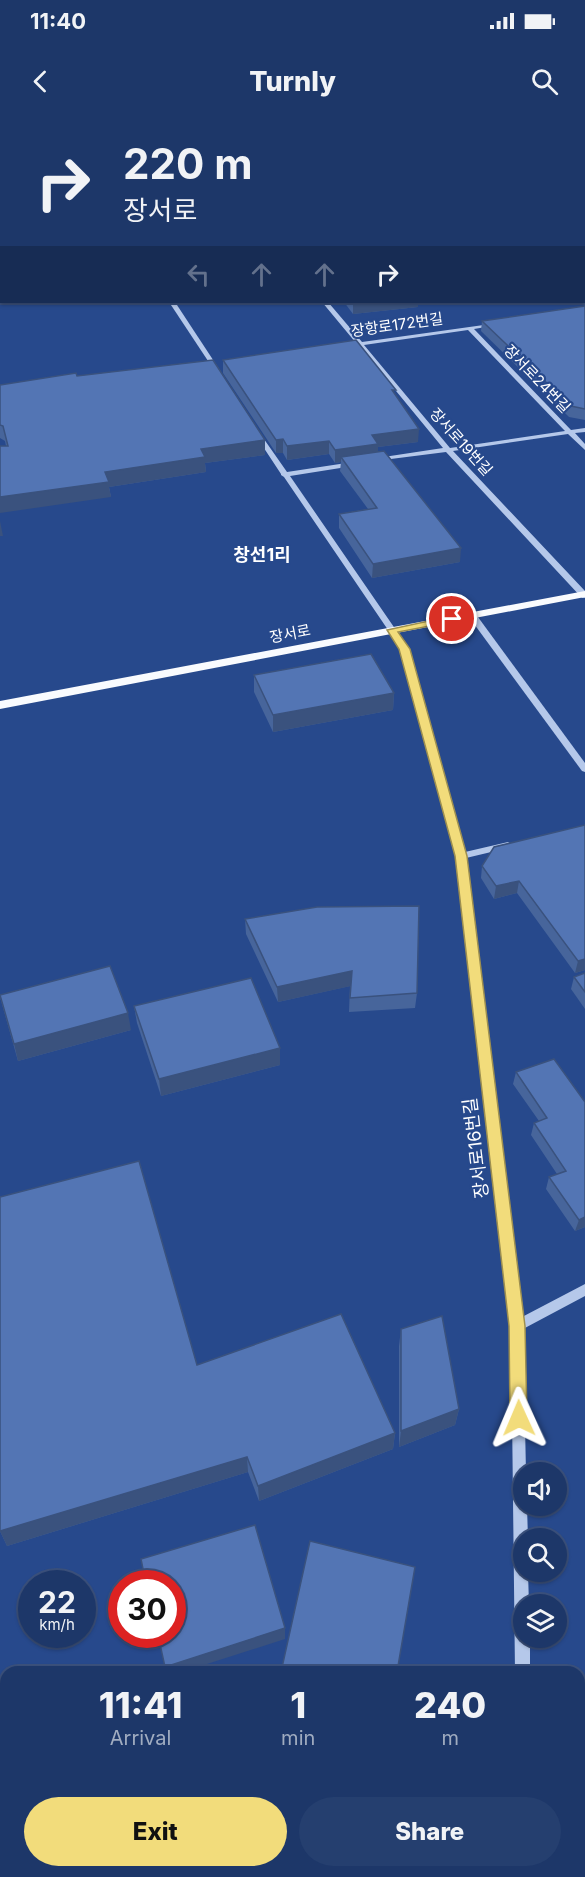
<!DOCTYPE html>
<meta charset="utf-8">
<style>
body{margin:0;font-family:Inter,"Noto Sans KR",sans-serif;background:#253f6f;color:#f1f3f6;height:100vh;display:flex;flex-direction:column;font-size:22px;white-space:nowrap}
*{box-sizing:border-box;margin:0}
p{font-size:20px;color:#a0acc0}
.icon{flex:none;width:33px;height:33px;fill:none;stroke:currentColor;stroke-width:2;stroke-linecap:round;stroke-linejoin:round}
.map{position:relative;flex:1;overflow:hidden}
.side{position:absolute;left:0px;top:1546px;width:585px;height:212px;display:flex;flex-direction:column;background:#1d3769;border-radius:18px 18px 0 0;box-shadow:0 2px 4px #0004,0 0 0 2px #3b517d}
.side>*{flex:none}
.top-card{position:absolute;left:0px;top:0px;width:585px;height:183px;box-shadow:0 2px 4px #0004,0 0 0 2px #3b517d;background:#1d3769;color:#f1f3f6;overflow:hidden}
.controls{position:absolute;left:513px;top:1342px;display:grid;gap:12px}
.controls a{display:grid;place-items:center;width:54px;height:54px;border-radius:50%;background:#1d3769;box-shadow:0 2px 4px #0004,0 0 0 2px #3b517d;font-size:30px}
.speed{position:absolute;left:18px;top:1450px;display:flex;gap:12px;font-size:30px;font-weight:700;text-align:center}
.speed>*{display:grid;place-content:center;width:78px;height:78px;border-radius:50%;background:#1d3769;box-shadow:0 2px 4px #0004,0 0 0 2px #3b517d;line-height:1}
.speed small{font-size:15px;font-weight:400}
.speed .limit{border:9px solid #d22;background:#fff;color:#111}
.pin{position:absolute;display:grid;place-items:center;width:51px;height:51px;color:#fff;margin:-26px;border:3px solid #fff;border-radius:50%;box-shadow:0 2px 6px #0007}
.me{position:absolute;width:66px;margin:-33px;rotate:359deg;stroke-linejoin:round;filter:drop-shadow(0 0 4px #0008)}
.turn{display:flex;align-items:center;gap:21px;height:126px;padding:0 24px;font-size:27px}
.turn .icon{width:78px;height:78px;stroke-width:2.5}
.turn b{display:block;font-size:42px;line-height:51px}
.lanes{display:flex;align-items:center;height:57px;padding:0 24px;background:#0003;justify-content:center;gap:30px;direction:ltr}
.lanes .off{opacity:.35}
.eta{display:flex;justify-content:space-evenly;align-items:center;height:102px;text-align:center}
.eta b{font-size:36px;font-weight:800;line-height:42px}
.cta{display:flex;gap:12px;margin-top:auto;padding:12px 24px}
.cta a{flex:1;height:69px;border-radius:36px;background:#f2dc7b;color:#111;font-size:24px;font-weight:800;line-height:69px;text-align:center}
.cta a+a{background:#253f6f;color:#f1f3f6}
.status{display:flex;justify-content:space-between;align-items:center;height:42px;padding:0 30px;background:#1d3769;direction:ltr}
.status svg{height:16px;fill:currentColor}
header{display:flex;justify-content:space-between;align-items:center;height:78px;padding:0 24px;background:#1d3769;font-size:27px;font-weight:800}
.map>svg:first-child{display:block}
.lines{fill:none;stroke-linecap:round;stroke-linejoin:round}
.minor{fill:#b5c8ea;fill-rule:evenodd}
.major{fill:#f9fbfe;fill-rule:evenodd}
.wall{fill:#47659b}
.shaded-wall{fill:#3a527e}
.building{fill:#5375b4;stroke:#3a527e;stroke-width:1.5}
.route{fill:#f2dc7b;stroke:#9d8f50;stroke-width:1.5}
.labels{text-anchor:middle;stroke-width:4.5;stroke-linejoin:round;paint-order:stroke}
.far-street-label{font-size:15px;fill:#fff;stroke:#27498c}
.far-quarter-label{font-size:18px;font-weight:bold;fill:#fff;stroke:#27498c}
.street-label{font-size:18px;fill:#fff;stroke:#27498c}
</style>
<div class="status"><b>11:40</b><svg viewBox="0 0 49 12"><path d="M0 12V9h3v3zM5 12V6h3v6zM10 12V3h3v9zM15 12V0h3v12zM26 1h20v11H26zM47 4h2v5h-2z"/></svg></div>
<header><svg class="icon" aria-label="back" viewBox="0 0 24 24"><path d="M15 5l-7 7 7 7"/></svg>Turnly<svg class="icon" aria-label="search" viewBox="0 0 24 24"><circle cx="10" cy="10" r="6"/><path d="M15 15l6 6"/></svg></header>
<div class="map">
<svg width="585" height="1757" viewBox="0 0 585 1757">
<rect width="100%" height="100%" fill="#27498c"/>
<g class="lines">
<g class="minor">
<path d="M530,0H535L536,2H531Z"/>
<rect x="584" y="37" width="1" height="3"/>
<rect x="0" y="77" width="2" height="4"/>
<path d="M585,97V101L584,100V98Z"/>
<path d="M584,168L585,169V173L584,172Z"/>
<path d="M2,170V174L0,175V171Z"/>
<path d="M169,182H175L221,252L220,253H216Z"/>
<path d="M322,182H328L362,222L498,203V205L474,209L571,310L585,308V312L575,313L585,324V330L568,314L453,331L585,471V478H582L446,332L375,341L374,340L377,338L443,328L359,226L346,227V225L356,223ZM468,210L565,311L450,328L364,225Z"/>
<path d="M255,312H259L287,352L353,342L356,344L353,346L290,356L409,529L465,732L508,722L513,725L508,728L466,738L522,1197L585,1164V1176L523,1209L526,1353H524V1386H527L528,1419H524V1452H528L529,1485H524V1518H530V1552H515L511,1206L456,736L401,529L284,357L281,355V354L254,313Z"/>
<path d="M469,493H475L585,643V652L582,651L469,497Z"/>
<rect x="518" y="1752" width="16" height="5"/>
</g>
<path class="major" d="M585,471V477L0,589V581Z"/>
</g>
<g class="wall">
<path d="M0,0H493L478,2H2V18L0,15Z"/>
<path d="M344,182H418V187L353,194Z"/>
<path d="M585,186V300L569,297L481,211L482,201Z"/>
<path d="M223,240L396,275L418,322L378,327V332L460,442L372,458L339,408V394L368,389L340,351L341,342L335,343L329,334L287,340L283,333H276L223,253Z"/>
<path d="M77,256L265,320V335L205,343L206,352L109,367L111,377L6,326L5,321L0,318V265Z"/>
<path d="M254,555L394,573L393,590L273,612L254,572Z"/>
<path d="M494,727L585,850L575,853L517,773L494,779L481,758L482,746Z"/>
<path d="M245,799L417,873L415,888L349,892L350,866L278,882L246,814Z"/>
<path d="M585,853V889L571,869L574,857Z"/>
<path d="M0,877L131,910L18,941Z"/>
<path d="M134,886L280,945L161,976L137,903Z"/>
<path d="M516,952L585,982V1107L575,1111L546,1069L549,1057L557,1054L531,1015L534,1003L539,1001L513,964Z"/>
<path d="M401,1209L459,1289L455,1305L399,1327V1226Z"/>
<path d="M197,1245L395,1313L393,1329L259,1381L248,1352L7,1426L0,1411Z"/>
</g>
<g class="shaded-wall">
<path d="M393,0H493L478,2H379Z"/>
<path d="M2,113V127H0V114Z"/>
<path d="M353,182H418V187L353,194Z"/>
<path d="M419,309L418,322L378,327V337H341V342L335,343V330L372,315Z"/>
<path d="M283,319V333H276V320Z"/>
<path d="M265,320V335L205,343L206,352L109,367L111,377L0,393V377L201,329Z"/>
<path d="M329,321V334L287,340V326Z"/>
<path d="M0,401L3,416H0Z"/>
<path d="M461,428L460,442L372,458L373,444Z"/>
<path d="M394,573L393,590L273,612V595Z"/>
<path d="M519,761L517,773L494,779L496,766Z"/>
<path d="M585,839V850L575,853L578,841Z"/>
<path d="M352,851L351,866L278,882L277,867Z"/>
<path d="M128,893L131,910L18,941L14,924Z"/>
<path d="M280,928V945L161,976L159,959Z"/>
<path d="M585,1097V1107L575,1111L579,1100Z"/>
<path d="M459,1289L455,1305L399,1327L401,1311Z"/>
<path d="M395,1313L393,1329L259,1381L258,1366Z"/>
<path d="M247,1337L248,1352L7,1426L0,1411Z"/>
<path d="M285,1508V1519L182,1552H166L165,1547Z"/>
</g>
<g class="building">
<path d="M0,0H393L379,2H2V9L0,7Z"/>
<path d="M585,186V289L571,286L482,201Z"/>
<path d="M356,220L396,270H392L419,309L372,315L378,324L335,330L329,321L287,326L283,319L276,320L223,240Z"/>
<path d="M213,240L265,320L201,329L205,337L105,352L109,362L0,377V326H8L3,306L0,305V265L76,253L77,256Z"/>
<path d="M384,331L461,428L373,444L339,394L377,388L341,337Z"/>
<path d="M371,534L394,573L273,595L254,555Z"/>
<path d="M585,705V839L578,841L519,761L496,766L482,746L494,727Z"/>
<path d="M419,786L417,873L350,878L352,851L277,867L245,799L317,787Z"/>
<path d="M110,846L128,893L14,924L0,875Z"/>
<path d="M585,853V872L574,857Z"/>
<path d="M251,858L280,928L159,959L134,886Z"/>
<path d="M554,939L585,982V1097L579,1100L549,1057L566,1051L534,1003L547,998L516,952Z"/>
<path d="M139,1041L197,1245L341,1194L395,1313L258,1366L247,1337L0,1411V1077Z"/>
<path d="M442,1196L459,1289L401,1311V1209Z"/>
<path d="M255,1405L285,1508L165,1547L158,1515H172V1464H146L141,1439Z"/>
<path d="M310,1421L415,1447L397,1552H281Z"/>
<path d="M6,1741V1752H120L121,1757H0V1743Z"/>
</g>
<path class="route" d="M452,496L457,499L456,501L398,512L410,529L467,736L525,1206L527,1298L525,1304L519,1307L512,1304L510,1298L509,1206L455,736L399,529L387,510Z"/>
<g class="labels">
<g class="far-street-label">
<text transform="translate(397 205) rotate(-8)" y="5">장항로172번길</text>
<text transform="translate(537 259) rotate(46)" y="5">장서로24번길</text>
<text transform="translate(461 322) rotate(48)" y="5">장서로19번길</text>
<text transform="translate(290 514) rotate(-11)" y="5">장서로</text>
</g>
<g class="far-quarter-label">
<text x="262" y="441">창선1리</text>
</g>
<g class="street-label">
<text transform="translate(476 1028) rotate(-97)" y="6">장서로16번길</text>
</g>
</g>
</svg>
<div class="controls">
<a><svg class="icon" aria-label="sound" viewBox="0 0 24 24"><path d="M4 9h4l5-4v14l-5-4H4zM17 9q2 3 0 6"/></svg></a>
<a><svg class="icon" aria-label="search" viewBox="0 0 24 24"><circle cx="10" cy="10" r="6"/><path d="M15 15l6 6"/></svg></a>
<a><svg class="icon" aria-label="layers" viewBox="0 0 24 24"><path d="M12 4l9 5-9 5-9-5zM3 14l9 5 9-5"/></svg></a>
</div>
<div class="speed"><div>22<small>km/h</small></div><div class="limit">30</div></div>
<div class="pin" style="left:452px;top:499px;background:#d93025"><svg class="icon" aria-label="arrive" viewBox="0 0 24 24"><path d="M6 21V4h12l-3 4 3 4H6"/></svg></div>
<svg class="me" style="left:519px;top:1298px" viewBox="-20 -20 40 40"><path d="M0-17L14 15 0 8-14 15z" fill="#f2dc7b" stroke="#fff" stroke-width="4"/></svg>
<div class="top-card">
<div class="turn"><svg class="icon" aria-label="right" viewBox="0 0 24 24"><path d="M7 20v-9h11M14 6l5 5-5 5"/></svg><div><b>220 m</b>장서로</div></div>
<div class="lanes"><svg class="icon off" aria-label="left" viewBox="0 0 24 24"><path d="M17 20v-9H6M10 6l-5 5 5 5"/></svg><svg class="icon off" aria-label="ahead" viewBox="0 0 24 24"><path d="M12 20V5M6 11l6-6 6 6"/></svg><svg class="icon off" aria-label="ahead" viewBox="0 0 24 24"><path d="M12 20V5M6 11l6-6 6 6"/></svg><svg class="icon" aria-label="right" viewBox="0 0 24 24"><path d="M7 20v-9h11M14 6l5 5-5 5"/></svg></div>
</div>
<section class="side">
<div class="eta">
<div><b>11:41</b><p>Arrival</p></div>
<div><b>1</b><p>min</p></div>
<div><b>240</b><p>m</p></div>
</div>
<div class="cta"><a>Exit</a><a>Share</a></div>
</section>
</div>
